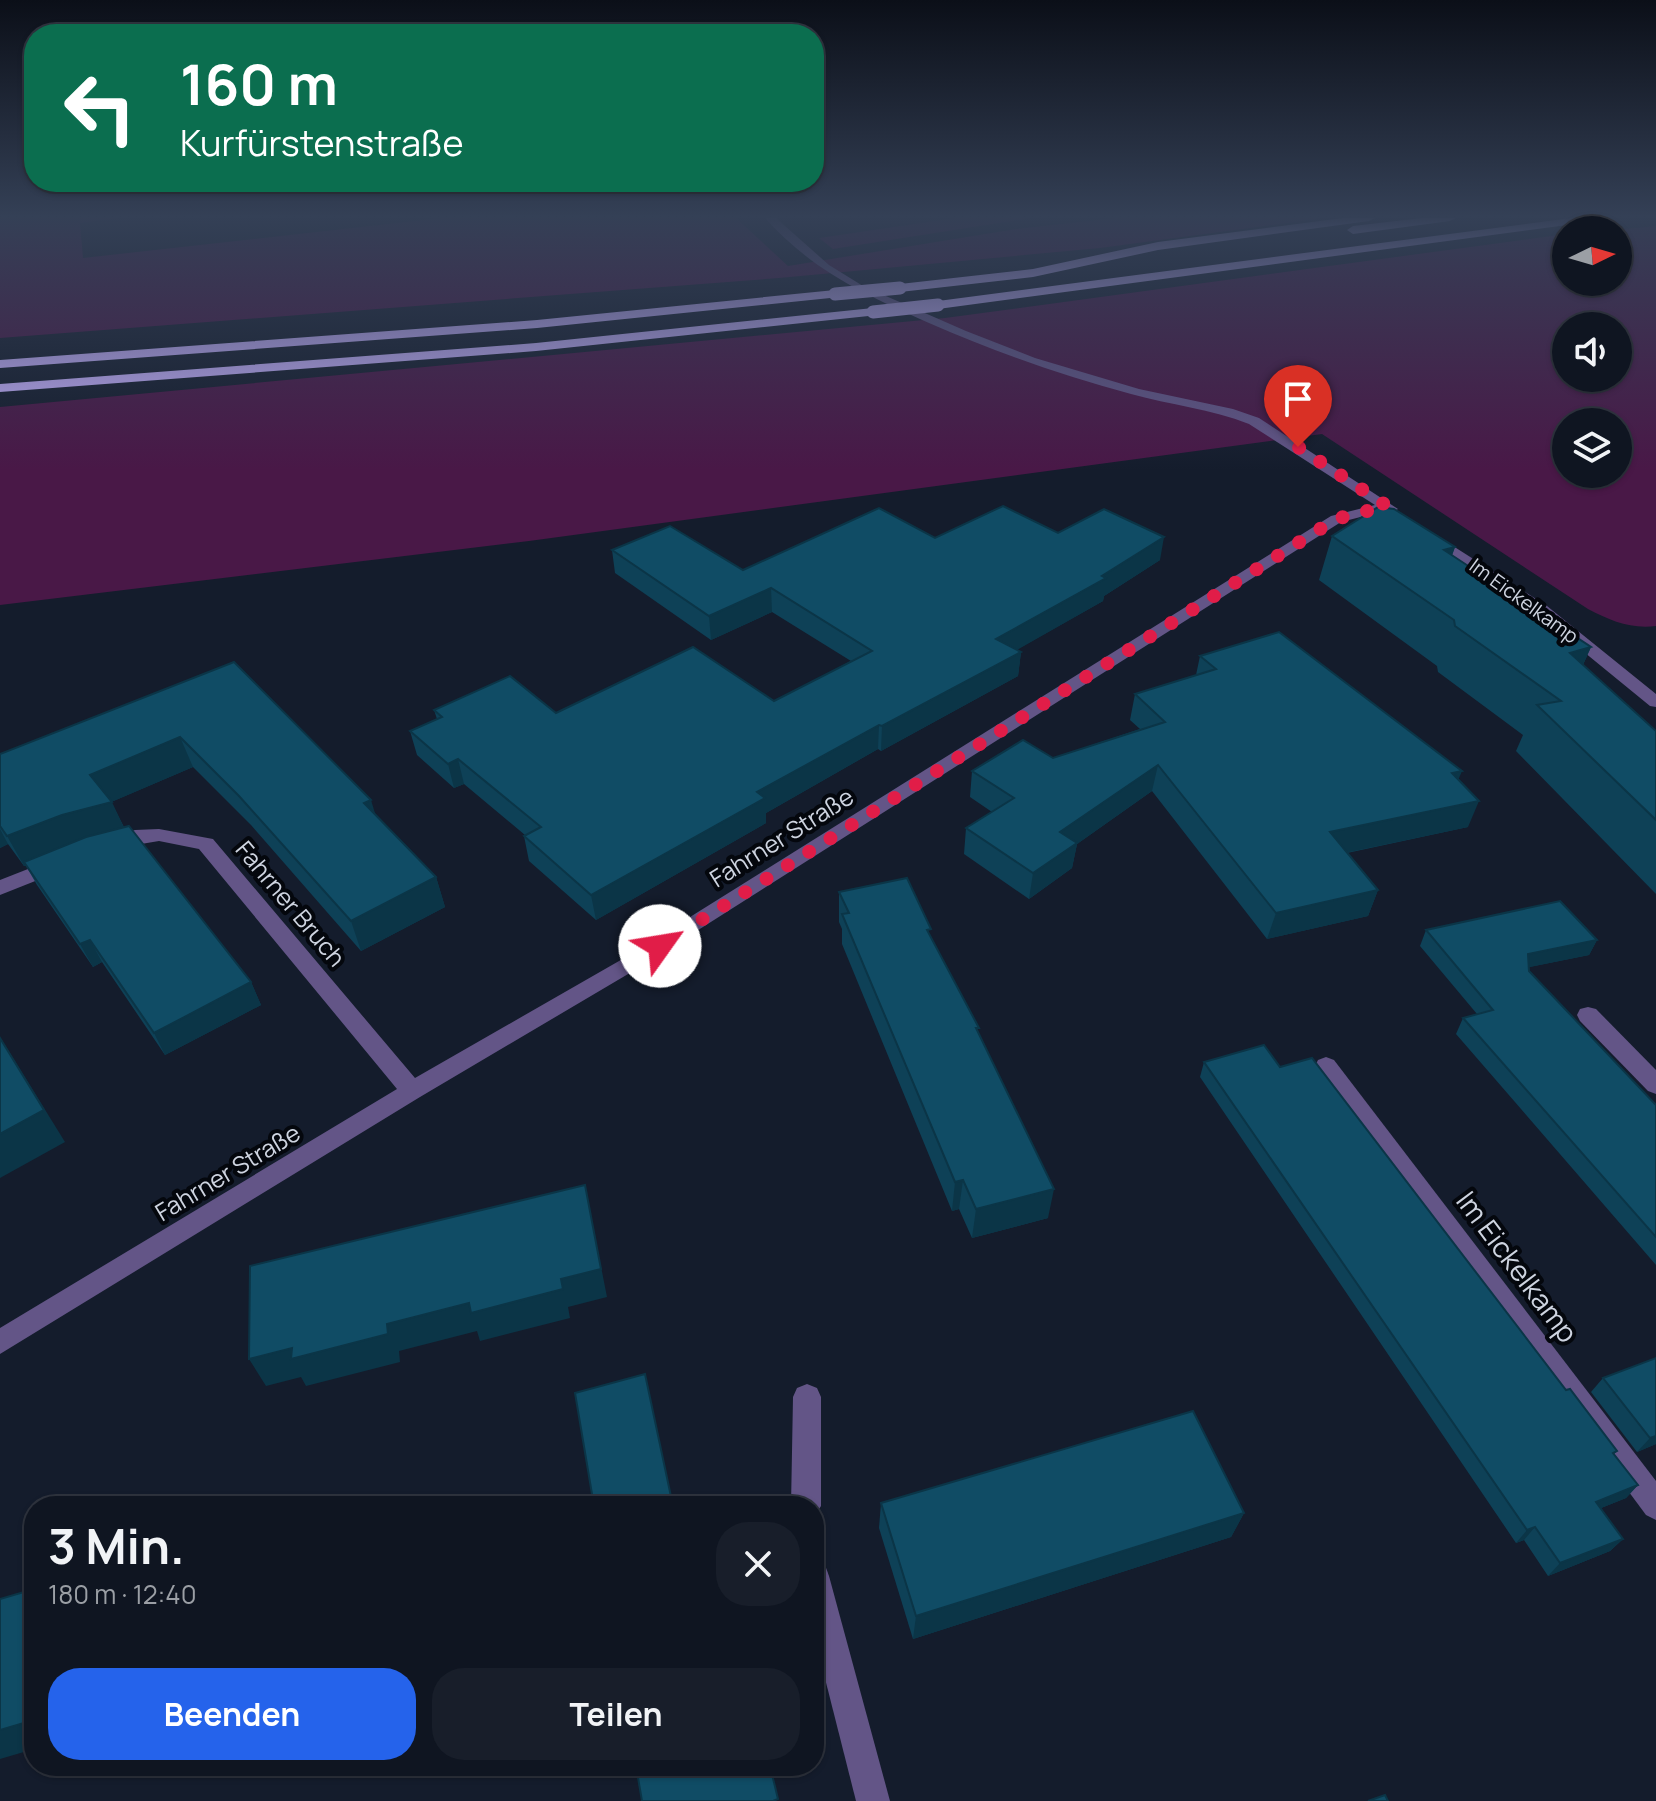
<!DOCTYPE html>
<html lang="de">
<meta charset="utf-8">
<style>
body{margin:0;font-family:Manrope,sans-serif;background:#181e2a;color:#f1f3f6;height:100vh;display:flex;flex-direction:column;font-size:30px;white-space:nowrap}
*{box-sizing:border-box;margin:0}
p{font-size:26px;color:#9b9fa5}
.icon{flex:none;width:44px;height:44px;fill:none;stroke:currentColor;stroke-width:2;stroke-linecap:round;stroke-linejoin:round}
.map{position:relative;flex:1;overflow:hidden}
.drawer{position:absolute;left:24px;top:1496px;width:800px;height:280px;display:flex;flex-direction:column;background:#0f1521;border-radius:32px;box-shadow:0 2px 6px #0004,0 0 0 2px #2f343f}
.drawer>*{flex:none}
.banner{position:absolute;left:24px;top:24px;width:800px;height:168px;border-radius:32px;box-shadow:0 2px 6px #0004,0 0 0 2px #2f343f;background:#0b6e4f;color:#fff;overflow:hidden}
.needle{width:52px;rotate:85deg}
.tools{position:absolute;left:1552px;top:216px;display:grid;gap:16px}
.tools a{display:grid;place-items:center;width:80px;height:80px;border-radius:50%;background:#0f1521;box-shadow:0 2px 6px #0004,0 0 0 2px #2f343f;font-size:40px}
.pin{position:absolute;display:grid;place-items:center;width:68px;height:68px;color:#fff;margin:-82px -34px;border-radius:50% 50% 50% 0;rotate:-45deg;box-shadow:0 0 8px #0007}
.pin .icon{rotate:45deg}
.me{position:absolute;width:88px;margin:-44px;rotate:58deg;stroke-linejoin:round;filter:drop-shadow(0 0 6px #0008)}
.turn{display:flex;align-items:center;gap:28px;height:168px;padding:0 24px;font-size:36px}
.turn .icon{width:104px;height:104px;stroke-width:2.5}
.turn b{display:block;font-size:56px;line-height:68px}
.round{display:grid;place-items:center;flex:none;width:84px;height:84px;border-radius:32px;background:#181e2a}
.head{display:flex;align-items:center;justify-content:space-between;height:136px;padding:0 24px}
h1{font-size:48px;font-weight:700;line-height:60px}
.action{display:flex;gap:16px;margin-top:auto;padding:16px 24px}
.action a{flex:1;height:92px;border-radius:32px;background:#2563eb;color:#fff;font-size:32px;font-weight:700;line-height:92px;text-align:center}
.action a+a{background:#181e2a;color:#f1f3f6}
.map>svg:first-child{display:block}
.green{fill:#491847;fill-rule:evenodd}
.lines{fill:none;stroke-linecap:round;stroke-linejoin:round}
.minor{fill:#635587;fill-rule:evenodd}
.highway{fill:#c4affb;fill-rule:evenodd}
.highway-bridge{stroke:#c4affb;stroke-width:13}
.wall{fill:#0e4157}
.shaded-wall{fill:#0b3547}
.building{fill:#104c65;stroke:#0b3547;stroke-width:2}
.route{stroke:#e11d48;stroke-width:14;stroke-dasharray:0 25.2}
.labels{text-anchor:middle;stroke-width:8;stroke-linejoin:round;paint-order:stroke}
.far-street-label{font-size:20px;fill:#ced4e0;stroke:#04070d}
.street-label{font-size:24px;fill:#ced4e0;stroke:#04070d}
.near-street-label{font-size:28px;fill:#ced4e0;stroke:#04070d}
</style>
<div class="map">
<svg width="1656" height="1801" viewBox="0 0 1656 1801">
<rect width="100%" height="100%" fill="#141c2c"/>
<g class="green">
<path d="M0,218H120L80,223L83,258L441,218H736L788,266L1016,229L1115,218H1324L1100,248L779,278L0,338Z"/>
<path d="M955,218H1031L833,249L819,238Z"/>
<path d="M1656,226V626C1630,629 1611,621 1588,609L1322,434L529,541L0,605V407L945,318L1566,234V282H1618V230H1614ZM1566,326H1618V378H1566ZM1566,422H1618V474H1566Z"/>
</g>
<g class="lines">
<g class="minor">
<path d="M765,218H776L829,265L863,286L966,331L1035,358L1139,389L1233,409L1259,418L1398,509L1391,513L1384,511L1341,522L640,967L420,1097L0,1354V1328L397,1089L199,849L159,841L111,849L104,847L101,843L104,839L135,830L159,829L213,839L415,1078L626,957L1331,516L1375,505L1249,424C1211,409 1170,405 1131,394C1061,375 995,352 929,323C864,294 814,272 765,218Z"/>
<path d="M1431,532L1547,606L1656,694V707L1650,706L1535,612L1426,539V533Z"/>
<path d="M56,858L66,865L63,870L0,895V880Z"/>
<path d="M1588,1007L1596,1009L1656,1070V1094L1648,1091L1580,1021L1577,1015L1580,1009Z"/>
<path d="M1326,1057L1334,1060L1656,1481V1520L1646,1515L1318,1072L1315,1066L1318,1060Z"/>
<path d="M807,1384L817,1388L821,1397V1506L814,1517V1506H791L793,1397L797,1388Z"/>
<path d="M814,1561L825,1565L829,1576L890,1801H856L814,1635Z"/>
</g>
<g class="highway">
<path d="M1343,218H1375L1369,221L1158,250L1033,277L900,292L894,288L900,284L1033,269L1158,242Z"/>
<path d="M1422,218H1456L1450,221L1353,234L1347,230L1353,226Z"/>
<path d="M1571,218H1603L1597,221L938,309L931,305L938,301Z"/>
<path d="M835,290L841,294L840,297L537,328L0,368V360L537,320Z"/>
<path d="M873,308L878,309V315L536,351L0,392V384L536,343Z"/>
</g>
<g class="highway-bridge">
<path d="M835,294L900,288"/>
<path d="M873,312L938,305"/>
</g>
</g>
<g class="wall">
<path d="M1058,533L1160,560L1104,596L1103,601L1016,650L1021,652L1018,676L881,751L878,749L766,813V823L596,920L529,861L524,836L525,835L464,784L454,788L417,755L410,731L437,719L434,710L556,713L774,701L851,661L772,612L711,640L615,573L612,550L743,570L935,538Z"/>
<path d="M1332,536L1455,547L1452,555L1591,647L1583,665L1656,731V894L1516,751L1523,735L1438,672L1437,666L1319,580Z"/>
<path d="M1200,656L1458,779L1468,827L1347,853L1378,890L1368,916L1267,939L1152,791L1077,844L1072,868L1029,899L964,854L966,828L992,812L970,797L972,771L1053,758L1140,729L1130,720L1135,694L1196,675Z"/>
<path d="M234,662L375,814L436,877L445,907L361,951L251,825L193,767L111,802L124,827L251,982L261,1005L165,1055L102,962L93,967L37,885L26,866H24L8,844L0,848V754Z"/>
<path d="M839,892L930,936L978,1033L1048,1218L972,1238L959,1209L952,1211L842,944V929L839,922Z"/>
<path d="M1426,930L1597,940L1589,955L1529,967V971L1656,1105V1265L1456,1034L1463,1018L1477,1014L1420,946Z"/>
<path d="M1204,1062L1280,1067L1566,1390L1617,1451L1614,1454L1638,1485L1626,1498L1601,1508L1623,1539L1610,1551L1548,1576L1524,1540L1516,1543L1200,1077Z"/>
<path d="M1656,1358V1444L1637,1452L1591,1392L1603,1378Z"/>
<path d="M881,1503L1244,1513L1231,1537L913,1639L879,1528Z"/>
</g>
<g class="shaded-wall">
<path d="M1164,537L1160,560L1104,596L1103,601L994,663L996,639Z"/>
<path d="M1455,547L1439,592L1444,550Z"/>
<path d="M771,588L772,612L711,640L709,616Z"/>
<path d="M1591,647L1570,693V653Z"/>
<path d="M1021,652L1018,676L881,751L882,726Z"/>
<path d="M879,725L878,749L766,813V823L596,920L591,895L757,792Z"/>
<path d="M180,737L193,767L109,803L112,802L126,832L77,845L24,866L7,836L90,775Z"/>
<path d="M458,759L464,784L454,788L448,764Z"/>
<path d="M1158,765L1152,791L1077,844L1072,868L1029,899L1033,873L1060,832Z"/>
<path d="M1462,771L1451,797L1452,773Z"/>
<path d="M371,800L380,830L364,803Z"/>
<path d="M1479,801L1468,827L1321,858L1330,832Z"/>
<path d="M0,829L8,844L0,848Z"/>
<path d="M436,877L445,907L361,951L351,921Z"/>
<path d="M1378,890L1368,916L1267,939L1276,913Z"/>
<path d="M90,940L102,962L93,967L80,944Z"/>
<path d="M1597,940L1589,955L1520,969L1528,954Z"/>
<path d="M251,982L261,1005L165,1055L154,1033Z"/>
<path d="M0,1037L65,1142L0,1178Z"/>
<path d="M963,1180L959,1209L952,1211L955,1182Z"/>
<path d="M585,1185L607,1297L568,1307L570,1318L480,1341L477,1331L399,1351L400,1362L306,1386L301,1377L266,1386L249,1359L561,1279Z"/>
<path d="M1054,1189L1048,1218L972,1238L976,1209Z"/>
<path d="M1656,1436V1444L1637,1452L1650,1438Z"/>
<path d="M1638,1485L1626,1498L1584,1515L1596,1502Z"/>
<path d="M1244,1513L1231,1537L913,1639L916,1616Z"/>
<path d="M1535,1527L1524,1540L1516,1543L1527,1530Z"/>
<path d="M1623,1539L1610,1551L1548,1576L1560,1563Z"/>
<path d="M34,1720V1749L0,1759V1730Z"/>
</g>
<g class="building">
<path d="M1003,506L1058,533L1104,509L1164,537L1102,576L1106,578L996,639L1021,652L882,726L879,725L757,792L765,798L591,895L524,836L541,827L458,759L448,764L410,731L442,717L434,710L510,676L556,713L693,647L774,701L872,651L771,588L709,616L612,550L670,526L743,570L879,508L935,538Z"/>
<path d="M1378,507L1394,509L1455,547L1444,550L1591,647L1570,653L1656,731V820L1537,705L1561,701L1455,626L1454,620L1332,536Z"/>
<path d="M1279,632L1462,771L1452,773L1479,801L1330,832L1378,890L1276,913L1158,765L1060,832L1077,843L1033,873L966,828L1014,798L972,771L1023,740L1053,758L1165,722L1135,694L1216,669L1200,656Z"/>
<path d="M234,662L371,800L364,803L436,877L351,921L239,796L180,737L90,775L112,802L62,815L7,836L0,826V754Z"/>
<path d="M129,826L251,982L154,1033L90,940L80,944L24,862L86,837Z"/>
<path d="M907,878L931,929L927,930L979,1028H976L1054,1189L976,1209L963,1180L955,1182L842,914L849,913L839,892Z"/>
<path d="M1560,901L1597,940L1528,954L1529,971L1656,1105V1237L1463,1018L1493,1010L1426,930Z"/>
<path d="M0,1038L44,1110L0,1134Z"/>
<path d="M1264,1045L1280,1067L1312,1058L1566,1390L1570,1389L1617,1451L1613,1453L1638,1485L1596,1502L1623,1539L1560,1563L1535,1527L1527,1530L1204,1062Z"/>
<path d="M585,1185L601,1269L561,1279L563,1289L471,1313L469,1303L387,1324L388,1334L291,1359L292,1348L249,1359L250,1266Z"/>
<path d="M1656,1358V1436L1650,1438L1603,1378Z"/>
<path d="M645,1374L673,1506H594L575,1393Z"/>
<path d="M1193,1411L1244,1513L916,1616L881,1503Z"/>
<path d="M34,1589V1720L0,1730V1599Z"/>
<path d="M636,1766H770L778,1799L773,1801H642Z"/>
<path d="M1385,1795L1388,1801H1368Z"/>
</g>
<linearGradient id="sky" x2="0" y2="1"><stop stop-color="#0b0f18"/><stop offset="0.46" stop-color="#344056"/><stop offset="1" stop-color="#344056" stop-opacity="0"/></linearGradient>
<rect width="1656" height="470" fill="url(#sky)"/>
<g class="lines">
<path class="route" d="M660,946L1336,519L1387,506L1298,447"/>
</g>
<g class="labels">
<g class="far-street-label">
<text transform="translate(1524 601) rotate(36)" y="7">Im Eickelkamp</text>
</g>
<g class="street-label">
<text transform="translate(782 838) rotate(-32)" y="8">Fahrner Straße</text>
<text transform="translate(290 904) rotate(50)" y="8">Fahrner Bruch</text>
<text transform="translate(228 1173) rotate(-31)" y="8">Fahrner Straße</text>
</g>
<g class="near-street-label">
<text transform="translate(1517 1267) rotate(53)" y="10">Im Eickelkamp</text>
</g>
</g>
</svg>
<div class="tools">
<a><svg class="needle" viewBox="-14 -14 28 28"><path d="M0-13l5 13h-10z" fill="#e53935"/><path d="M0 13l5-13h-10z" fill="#9b9fa5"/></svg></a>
<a><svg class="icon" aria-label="sound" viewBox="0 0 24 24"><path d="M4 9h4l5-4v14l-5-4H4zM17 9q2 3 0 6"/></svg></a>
<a><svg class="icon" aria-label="layers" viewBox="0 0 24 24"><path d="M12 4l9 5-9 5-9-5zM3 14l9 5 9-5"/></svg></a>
</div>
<div class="pin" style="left:1298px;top:447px;background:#d93025"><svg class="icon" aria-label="arrive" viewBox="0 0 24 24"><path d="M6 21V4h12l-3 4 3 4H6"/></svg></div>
<svg class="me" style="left:660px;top:946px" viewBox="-20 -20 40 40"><circle r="19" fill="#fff"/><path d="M0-13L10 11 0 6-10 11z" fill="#e11d48"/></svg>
<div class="banner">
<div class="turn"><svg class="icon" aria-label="left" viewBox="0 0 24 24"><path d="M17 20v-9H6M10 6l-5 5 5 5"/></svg><div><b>160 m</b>Kurfürstenstraße</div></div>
</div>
<section class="drawer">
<div class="head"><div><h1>3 Min.</h1><p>180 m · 12:40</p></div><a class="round"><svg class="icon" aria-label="close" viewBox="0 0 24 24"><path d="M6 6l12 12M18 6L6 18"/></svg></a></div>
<div class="action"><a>Beenden</a><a>Teilen</a></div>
</section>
</div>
